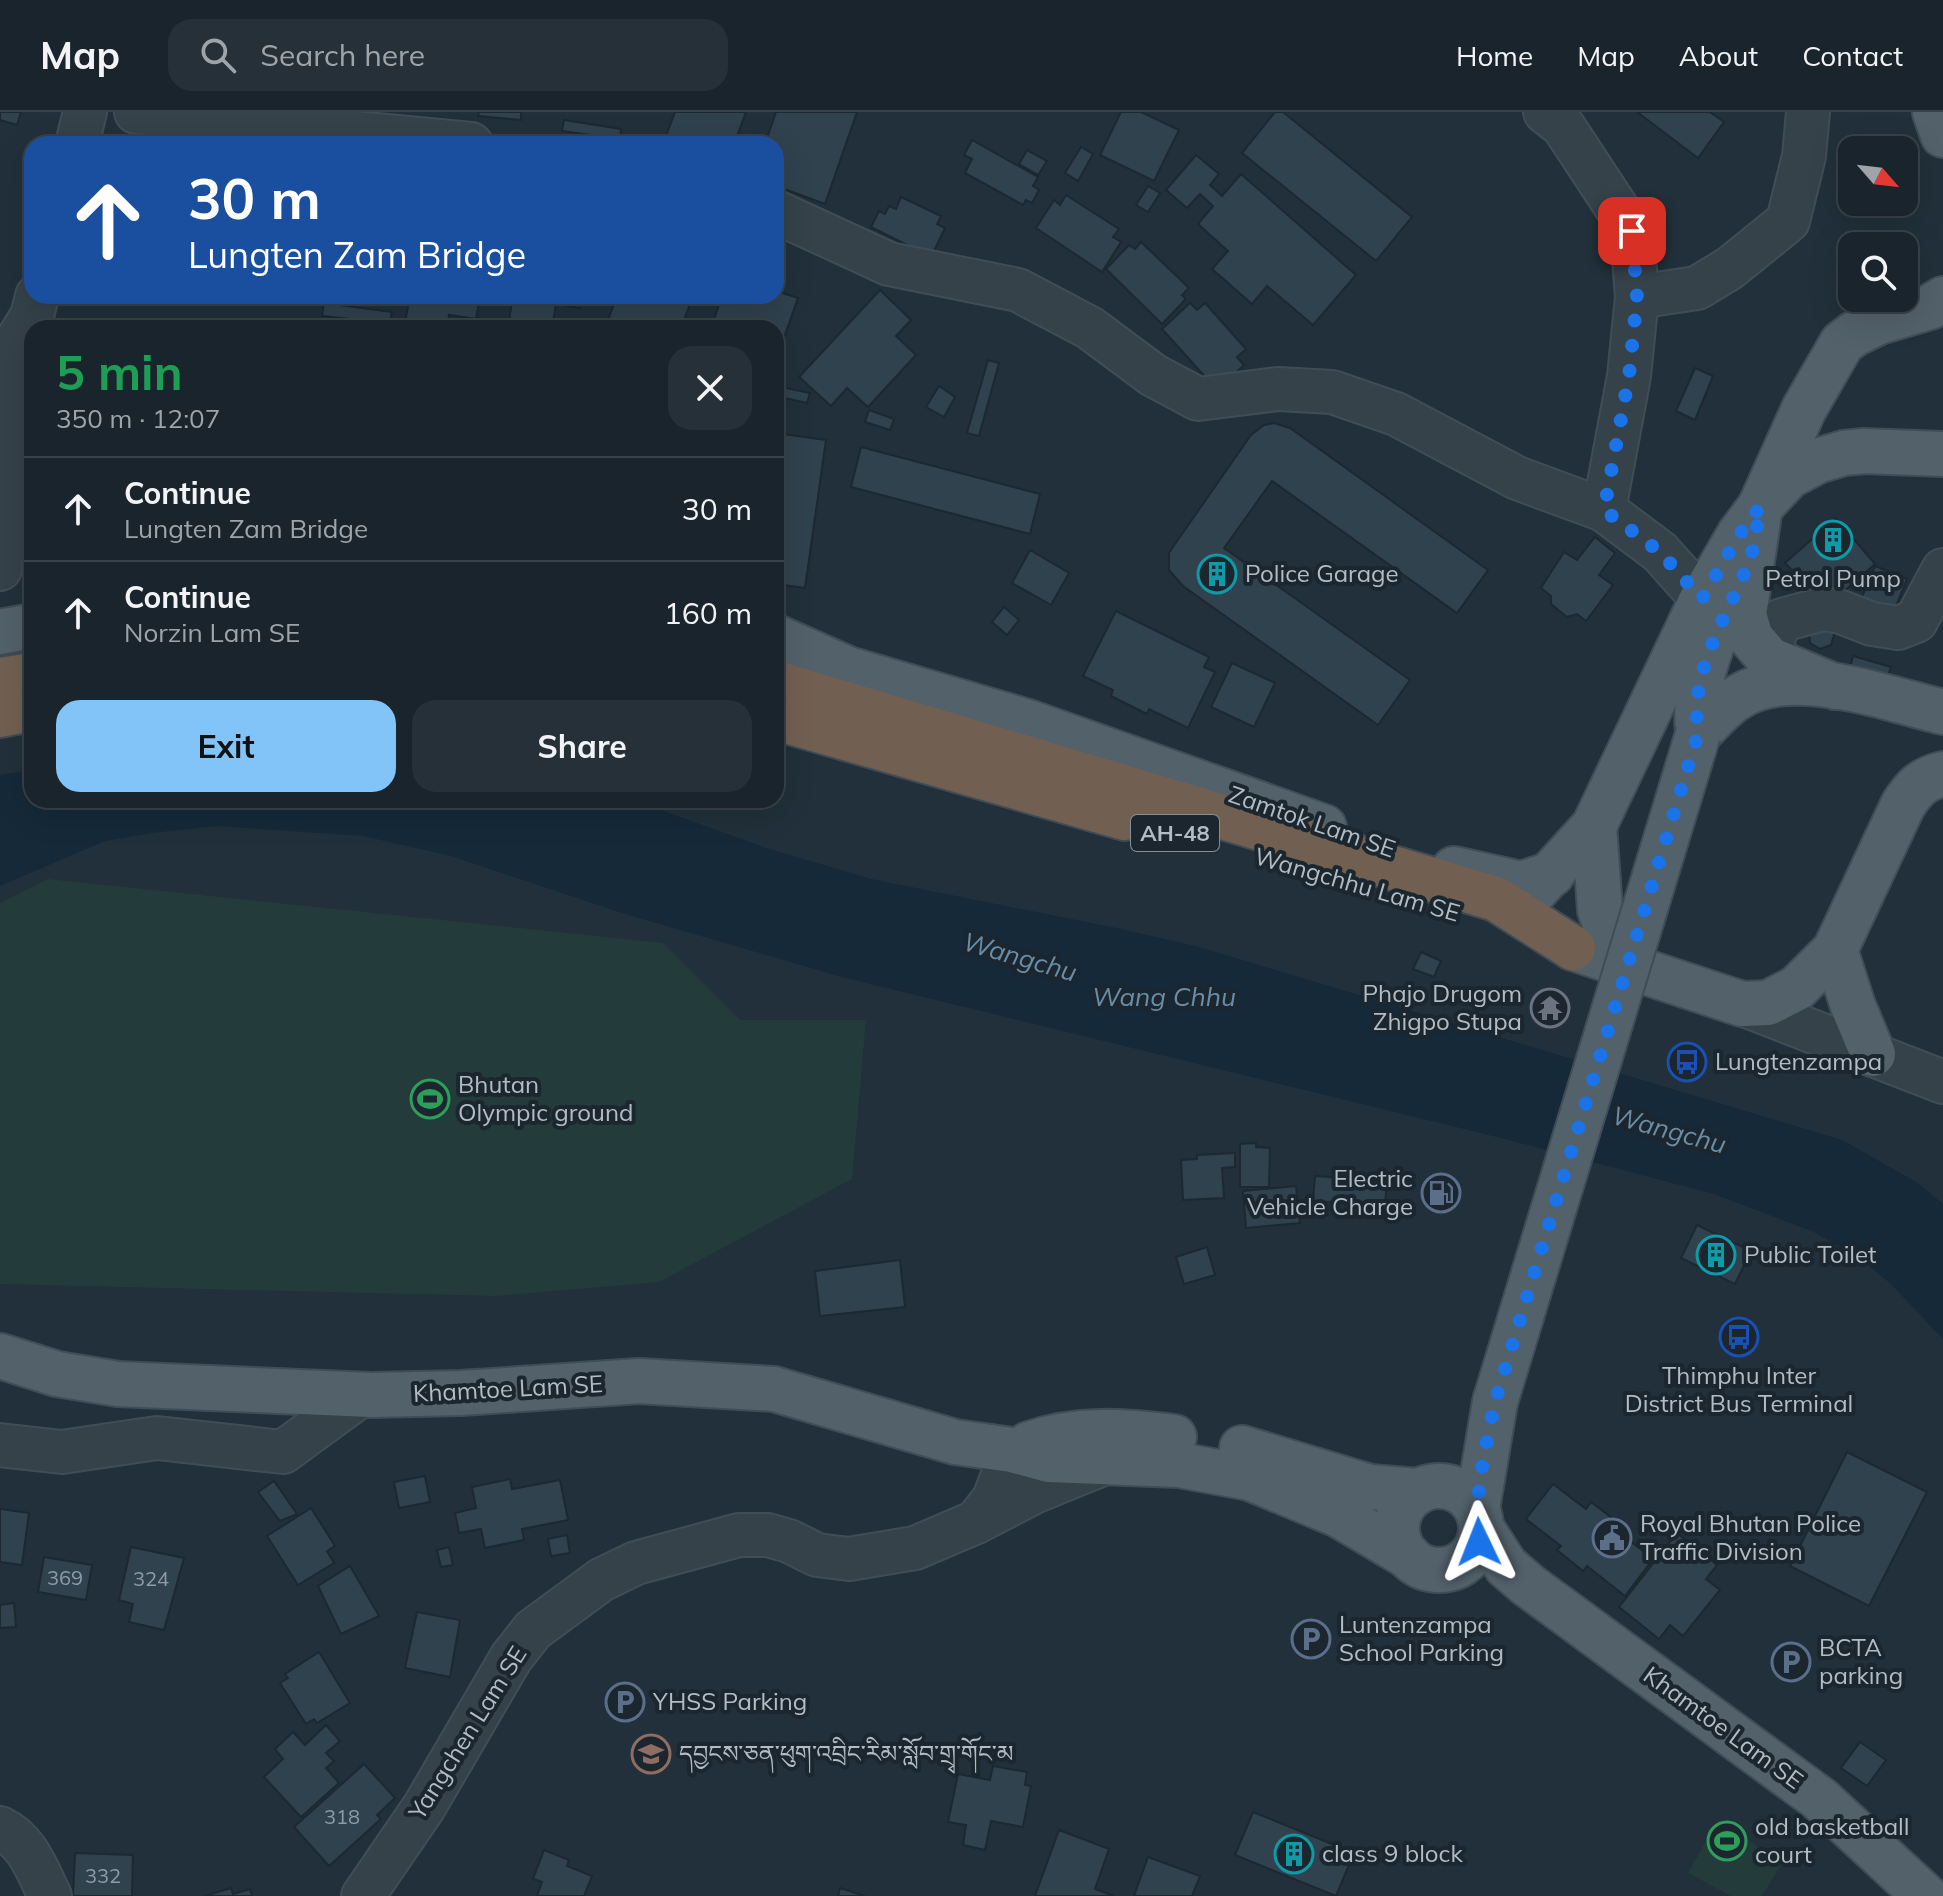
<!DOCTYPE html>
<meta charset="utf-8">
<style>
body{margin:0;font-family:Mulish,"Noto Serif Tibetan",sans-serif;background:#263038;color:#f1f3f6;height:100vh;display:flex;flex-direction:column;font-size:30px;white-space:nowrap}
*{box-sizing:border-box;margin:0}
p{font-size:26px;color:#9fa4a9}
.icon{flex:none;width:44px;height:44px;fill:none;stroke:currentColor;stroke-width:2;stroke-linecap:round;stroke-linejoin:round}
.map{position:relative;flex:1;overflow:hidden}
.side{position:absolute;left:24px;top:208px;width:760px;height:488px;display:flex;flex-direction:column;background:#19242c;border-radius:24px;box-shadow:0 8px 32px #0002,0 0 0 2px #374148}
.side>*{flex:none}
.top-card{position:absolute;left:24px;top:24px;width:760px;height:168px;border-radius:24px;box-shadow:0 8px 32px #0002,0 0 0 2px #374148;background:#1a4fa0;color:#fff;overflow:hidden}
.needle{width:52px;rotate:118deg}
.controls{position:absolute;left:1838px;top:24px;display:grid;gap:16px}
.controls a{display:grid;place-items:center;width:80px;height:80px;border-radius:16px;background:#19242c;box-shadow:0 8px 32px #0002,0 0 0 2px #374148;font-size:40px}
.pin{position:absolute;display:grid;place-items:center;width:68px;height:68px;color:#fff;margin:-34px;border-radius:16px;box-shadow:0 4px 12px #0006}
.me{position:absolute;width:88px;margin:-44px;rotate:358deg;stroke-linejoin:round;filter:drop-shadow(0 0 6px #0008)}
.turn{display:flex;align-items:center;gap:28px;height:168px;padding:0 32px;font-size:36px}
.turn .icon{width:104px;height:104px;stroke-width:2.5}
.turn b{display:block;font-size:56px;line-height:68px}
.round{display:grid;place-items:center;flex:none;width:84px;height:84px;border-radius:24px;background:#263038}
.head{display:flex;align-items:center;justify-content:space-between;height:136px;padding:0 32px}
h1{font-size:48px;font-weight:700;line-height:60px;color:#1e9e55}
.action{display:flex;gap:16px;margin-top:auto;padding:16px 32px}
.action a{flex:1;height:92px;border-radius:24px;background:#83c4f8;color:#111;font-size:32px;font-weight:700;line-height:92px;text-align:center}
.action a+a{background:#263038;color:#f1f3f6}
ul{padding:0;list-style:none}
li{display:flex;align-items:center;gap:24px;height:104px;padding:0 32px;border-top:2px solid #374148}
li div{flex:1}
li b{display:block;font-size:30px}
li em{font-style:normal}
header{display:flex;align-items:center;gap:48px;box-sizing:border-box;height:112px;padding:0 40px;background:#19242c;border-bottom:2px solid #374148}
header strong{font-size:38px}
nav{display:flex;gap:44px;margin-inline-start:auto;font-size:28px}
.search{width:560px;height:72px;background:#263038;display:flex;align-items:center;gap:20px;box-sizing:border-box;padding:0 28px;border-radius:24px;color:#9fa4a9;font-size:30px}
.map>svg:first-child{display:block}
.green{fill:#233b3a}
.water{fill:#152938}
.building{fill:#30424e;stroke:#1d2831;stroke-width:2}
.lines{fill:none;stroke-linecap:round;stroke-linejoin:round}
.minor-casing{stroke:#414d56;stroke-width:46}
.major-casing{stroke:#414d56;stroke-width:48}
.highway-casing{stroke:#404c55;stroke-width:48}
.minor{stroke:#35424a;stroke-width:42}
.major{stroke:#53616b;stroke-width:44}
.highway{stroke:#716052;stroke-width:44}
.major-bridge-casing{stroke:#414d56;stroke-width:48;stroke-linecap:butt}
.major-bridge{stroke:#53616b;stroke-width:44}
.route{stroke:#1a73e8;stroke-width:14;stroke-dasharray:0 25.2}
.labels{text-anchor:middle;stroke-width:8;stroke-linejoin:round;paint-order:stroke}
.number-label{font-size:20px;fill:#8f9ca7}
.shield{fill:#1b262f;stroke:#838f99;stroke-width:2}
.shield-label{font-size:22px;font-weight:bold;fill:#b0bcc6}
.poi-label{font-size:24px;fill:#b0bcc6;stroke:#1b262f;text-anchor:start}
.street-label{font-size:24px;fill:#b0bcc6;stroke:#1b262f}
.water-label{font-size:26px;font-style:italic;fill:#698da6;stroke:#1b262f}
</style>
<header>
<strong>Map</strong>
<div class="search"><svg class="icon" aria-label="search" viewBox="0 0 24 24"><circle cx="10" cy="10" r="6"/><path d="M15 15l6 6"/></svg>Search here</div>
<nav><a>Home</a><a>Map</a><a>About</a><a>Contact</a></nav>
</header>
<div class="map">
<svg width="1943" height="1784" viewBox="0 0 1943 1784">
<rect width="100%" height="100%" fill="#21303a"/>
<g class="green">
<path d="M48,767L663,831L740,908H866L852,1067L659,1170L496,1184L0,1172V791Z"/>
<path d="M1717,1709L1783,1750L1762,1784H1731L1688,1761Z"/>
</g>
<path class="water" d="M32,658V688H633L766,736L871,767L1121,817L1199,835L1842,1028L1918,1071L1943,1092V1227L1890,1171L1858,1145L1814,1120L1714,1082L1497,1025L842,865L625,802L451,744L363,724L217,714L151,721L105,729L0,774V663Z"/>
<g class="building">
<path d="M0,0H21L17,13L0,8Z"/>
<path d="M479,0H521V8L478,4Z"/>
<path d="M675,0H746L734,32H663Z"/>
<path d="M776,0H857L825,92L776,74V32H765Z"/>
<path d="M1121,0H1141L1179,18L1154,69L1100,43Z"/>
<path d="M1275,0H1283L1412,105L1376,149L1242,41Z"/>
<path d="M1637,0H1710L1724,10L1698,46Z"/>
<path d="M564,8L621,17L620,27L562,19Z"/>
<path d="M972,28L1038,65L1033,74L1039,78L1032,91L1026,88L1023,93L965,61L972,47L964,43Z"/>
<path d="M1081,35L1093,42L1078,69L1065,61Z"/>
<path d="M1027,38L1047,49L1038,63L1019,52Z"/>
<path d="M1196,43L1219,62L1210,73L1222,84L1241,62L1356,163L1313,213L1267,174L1252,192L1212,157L1228,139L1198,112L1213,94L1200,82L1187,96L1166,78Z"/>
<path d="M1148,74L1160,81L1148,100L1136,93Z"/>
<path d="M1066,83L1119,117L1113,125L1121,130L1102,160L1036,116L1054,88L1060,93Z"/>
<path d="M901,85L941,104L937,112L945,116L931,145L871,115L879,99L885,102L889,94L896,97Z"/>
<path d="M1141,130L1189,176L1182,183L1186,187L1162,212L1106,157L1129,133L1135,137Z"/>
<path d="M880,178L911,208L896,224L916,243L868,295L847,276L831,294L799,265Z"/>
<path d="M776,179L798,186L776,248V216H711L722,184H776Z"/>
<path d="M410,184H480L476,207L449,203L447,216H404Z"/>
<path d="M513,184H582L580,196L556,192L552,216L509,208Z"/>
<path d="M617,184H693L681,216H664L655,213L654,216H605Z"/>
<path d="M324,191L392,200L390,211L322,204Z"/>
<path d="M1190,191L1197,198L1205,191L1246,237L1237,245L1244,253L1217,278L1162,217Z"/>
<path d="M476,206L516,210L515,216L476,215Z"/>
<path d="M988,248L999,251L979,324L967,321Z"/>
<path d="M1695,256L1713,264L1695,308L1676,299Z"/>
<path d="M776,274L810,281L807,291L776,284Z"/>
<path d="M939,274L955,285L944,305L926,295Z"/>
<path d="M869,298L894,307L890,318L865,310Z"/>
<path d="M1274,311L1290,316L1488,458L1457,501L1272,369L1224,436L1410,568L1378,613L1183,474L1169,458V441L1175,432L1251,323L1264,313Z"/>
<path d="M28,316H32V403L15,401Z"/>
<path d="M776,321L826,328L805,476L776,472Z"/>
<path d="M861,335L1040,382L1030,422L851,375Z"/>
<path d="M1836,406L1875,452L1826,495L1785,451Z"/>
<path d="M1595,425L1615,441L1599,463L1613,473L1586,509L1577,502L1567,505L1551,492V484L1541,476L1564,440L1577,448Z"/>
<path d="M1030,438L1069,461L1051,493L1012,471Z"/>
<path d="M1875,454L1907,467L1888,514L1855,501Z"/>
<path d="M1004,495L1019,508L1007,523L992,510Z"/>
<path d="M1116,499L1209,545L1204,555L1215,560L1188,616L1149,597L1147,602L1111,584L1113,578L1083,564Z"/>
<path d="M1828,513L1834,523L1831,533L1820,537L1810,531L1809,520Z"/>
<path d="M1853,544L1891,555L1887,567L1850,556Z"/>
<path d="M1232,551L1275,571L1254,615L1211,595Z"/>
<path d="M1421,840L1441,849L1434,865L1413,857Z"/>
<path d="M1256,1031V1035L1270,1036L1269,1075H1240V1032Z"/>
<path d="M1235,1041V1055L1222,1056L1224,1086L1183,1088L1181,1048L1197,1047V1043Z"/>
<path d="M1315,1064L1387,1069L1385,1094L1313,1089Z"/>
<path d="M1296,1074L1300,1111L1246,1116L1243,1079Z"/>
<path d="M1697,1113L1751,1139L1735,1172L1681,1146Z"/>
<path d="M1207,1135L1215,1163L1184,1172L1176,1145Z"/>
<path d="M900,1148L905,1195L820,1204L815,1159Z"/>
<path d="M1847,1340L1927,1380L1869,1494L1790,1454Z"/>
<path d="M425,1364L430,1390L399,1396L394,1370Z"/>
<path d="M510,1367L512,1377L560,1368L568,1408L522,1417L524,1428L485,1436L481,1417L459,1421L455,1401L476,1396L472,1375Z"/>
<path d="M274,1369L297,1402L280,1409L258,1380Z"/>
<path d="M1553,1372L1586,1397L1591,1390L1621,1413L1616,1418L1653,1447L1625,1484L1587,1454L1583,1459L1557,1438L1561,1434L1526,1407Z"/>
<path d="M311,1396L335,1434L327,1439L334,1451L298,1473L267,1424Z"/>
<path d="M0,1397L29,1401L22,1453L0,1450Z"/>
<path d="M1677,1421L1717,1453L1706,1467L1720,1478L1683,1524L1670,1513L1659,1527L1619,1495Z"/>
<path d="M567,1423L570,1441L551,1444L548,1427Z"/>
<path d="M131,1435L184,1446L164,1518L129,1510L133,1492L119,1488Z"/>
<path d="M449,1435L453,1453L441,1455L437,1438Z"/>
<path d="M44,1445L92,1453L86,1488L38,1480Z"/>
<path d="M350,1454L379,1504L341,1522L318,1474Z"/>
<path d="M14,1491L16,1515L0,1516V1493Z"/>
<path d="M417,1500L460,1508L450,1565L405,1556Z"/>
<path d="M319,1540L350,1591L317,1611L314,1607L306,1612L280,1571L288,1566L285,1562Z"/>
<path d="M326,1613L340,1629L326,1641L334,1649L326,1656L339,1671L301,1705L264,1665L283,1647L275,1637L293,1620L305,1633Z"/>
<path d="M1860,1630L1886,1648L1867,1674L1841,1656Z"/>
<path d="M364,1652L395,1686L377,1703L381,1707L329,1754L294,1715Z"/>
<path d="M993,1654L1027,1660L1025,1673L1031,1674L1023,1715L991,1709L985,1738L963,1733L966,1713L948,1710L958,1662L990,1668Z"/>
<path d="M1253,1700L1354,1741L1336,1784L1235,1743Z"/>
<path d="M1059,1718L1109,1737L1095,1777L1114,1784H1035Z"/>
<path d="M544,1738L569,1748L567,1754L592,1764L584,1784H537L542,1770L533,1767Z"/>
<path d="M75,1741L133,1743L132,1784H73Z"/>
<path d="M1148,1745L1200,1764L1192,1784H1134Z"/>
<path d="M231,1776L233,1782L250,1777L252,1784H205Z"/>
<path d="M840,1776L865,1784H838Z"/>
</g>
<g class="lines">
<defs>
<g id="minor">
<path d="M136,0L471,32"/>
<path d="M1545,0L1563,14L1632,119L1637,185L1629,264L1604,398"/>
<path d="M77,32L85,0"/>
<path d="M776,100L889,152L1018,178L1090,216L1153,263L1198,287L1278,277L1332,280L1396,302L1517,366L1604,398L1660,440L1702,487"/>
<path d="M1637,185L1697,176L1730,156L1788,109L1804,44L1808,0"/>
<path d="M0,457L14,233L32,204L37,184"/>
<path d="M1786,557L1769,533L1782,508L1823,497L1841,500L1872,512L1898,516L1916,509L1943,458"/>
<path d="M1742,892L1943,970"/>
<path d="M0,1333L62,1340L157,1326L283,1340L361,1283"/>
<path d="M976,1410L1034,1380L1105,1351"/>
<path d="M0,1716C28,1729 37,1758 50,1784"/>
<path d="M363,1784L424,1695L511,1546L533,1518L601,1468L636,1451L739,1423H768L789,1429L817,1443L849,1447L915,1436L976,1410L994,1387L1012,1338"/>
</g>
<g id="major">
<path d="M1935,0L1943,23"/>
<path d="M0,520L32,514"/>
<path d="M776,525L848,557L1028,610L1324,715"/>
<path d="M1836,575L1769,547L1751,526L1744,503L1760,395L1804,297L1842,231L1854,222L1879,210L1930,195L1943,187"/>
<path d="M1698,622C1710,610 1721,597 1734,588C1787,549 1885,586 1943,600"/>
<path d="M1698,622C1693,578 1708,542 1724,501"/>
<path d="M1594,714L1600,798L1619,852"/>
<path d="M1454,757L1521,772L1552,762"/>
<path d="M1533,781L1594,714L1702,487L1739,423L1760,395L1789,364L1817,349L1844,341L1864,339L1943,342"/>
<path d="M1573,836L1742,892L1768,891L1797,876L1835,838L1903,693C1914,676 1922,667 1943,662"/>
<path d="M1835,838L1853,894L1873,942"/>
<path d="M0,1244L57,1262L118,1272L371,1283L461,1281L639,1269L774,1277L955,1330L1012,1338L1049,1348L1179,1353L1250,1366L1339,1403L1408,1444"/>
<path d="M1029,1332C1077,1315 1124,1319 1174,1325"/>
<path d="M1242,1336L1370,1375L1418,1379"/>
<circle cx="1439" cy="1416" r="42"/>
<path d="M1477,1397L1495,1290"/>
<path d="M1482,1417L1506,1454L1528,1473L1820,1687L1925,1784"/>
</g>
<g id="highway">
<path d="M0,568L32,563"/>
<path d="M776,571L1496,787L1573,836"/>
<path d="M0,603L32,597"/>
<path d="M776,606L1125,706"/>
</g>
</defs>
<use href="#minor" class="minor-casing"/>
<use href="#major" class="major-casing"/>
<use href="#highway" class="highway-casing"/>
<use href="#minor" class="minor"/>
<use href="#major" class="major"/>
<use href="#highway" class="highway"/>
<defs>
<path id="major-bridge" d="M1495,1290L1698,622"/>
</defs>
<use href="#major-bridge" class="major-bridge-casing"/>
<use href="#major-bridge" class="major-bridge"/>
</g>
<g class="lines">
<path class="route" d="M1479,1430C1483,1412 1477,1397 1479,1379C1482,1349 1489,1319 1495,1290L1698,622C1689,554 1729,505 1751,444C1756,429 1757,411 1760,395L1739,423L1702,487L1660,440L1604,398L1629,264L1637,185L1632,119"/>
</g>
<defs>
<symbol id="building-ring" viewBox="-11 -11 22 22"><circle r="9.5" fill="#1b262f" stroke="#0f9aa8" stroke-width="1.5"/><path d="M-4-6H4V6H1V3H-1V6H-4ZM-2.5-4.3h1.7v1.8h-1.7ZM.8-4.3h1.7v1.8H.8ZM-2.5-1h1.7V.8h-1.7ZM.8-1h1.7V.8H.8Z" fill="#0f9aa8"/></symbol>
<symbol id="temple-ring" viewBox="-11 -11 22 22"><circle r="9.5" fill="#1b262f" stroke="#6b7280" stroke-width="1.5"/><path d="M0-6L5-2H3V0L6.5 2.5H4V6H1.5V3h-3V6H-4V2.5H-6.5L-3 0V-2H-5Z" fill="#6b7280"/></symbol>
<symbol id="bus-ring" viewBox="-11 -11 22 22"><circle r="9.5" fill="#1b262f" stroke="#1a4fb4" stroke-width="1.5"/><path d="M-5-6H5V4H4V6H2V4H-2V6H-4V4H-5ZM-3.5-4V0h7V-4ZM-3.5 1.2v1.5H-2V1.2ZM2 1.2v1.5H3.5V1.2Z" fill="#1a4fb4"/></symbol>
<symbol id="stadium-ring" viewBox="-11 -11 22 22"><circle r="9.5" fill="#1b262f" stroke="#2e9e5b" stroke-width="1.5"/><path d="M0-5a6.5 5 0 1 0 0 10a6.5 5 0 1 0 0-10ZM-3.5-1.8h7v3.6h-7Z" fill="#2e9e5b"/></symbol>
<symbol id="fuel-ring" viewBox="-11 -11 22 22"><circle r="9.5" fill="#1b262f" stroke="#5c6f8a" stroke-width="1.5"/><path d="M-5.5-6h7V0h2V4h1.3V-2.5L3-4.5l.8-.8L6-3V5H2.5V1h-1V6h-7ZM-4.2-4.7v3.2H.2V-4.7Z" fill="#5c6f8a"/></symbol>
<symbol id="civic-ring" viewBox="-11 -11 22 22"><circle r="9.5" fill="#1b262f" stroke="#5c6f8a" stroke-width="1.5"/><path d="M-.6-6.5H3V-4.5H.6V-3L4-1V1h2V6H-6V1h2V-1L-.6-3ZM-1.2 2.5V6h2.4V2.5Z" fill="#5c6f8a"/></symbol>
<symbol id="parking-ring" viewBox="-11 -11 22 22"><circle r="9.5" fill="#1b262f" stroke="#5c6f8a" stroke-width="1.5"/><path d="M-3.5-5.5H1a3.5 3.5 0 0 1 0 7H-1V5.5H-3.5ZM-1-3.4V-.6H.8a1.4 1.4 0 0 0 0-2.8Z" fill="#5c6f8a"/></symbol>
<symbol id="school-ring" viewBox="-11 -11 22 22"><circle r="9.5" fill="#1b262f" stroke="#8d6e63" stroke-width="1.5"/><path d="M0-5L7-2L0 1L-7-2ZM-4 1L0 2.5L4 1V4Q0 6-4 4Z" fill="#8d6e63"/></symbol>
</defs>
<g fill-rule="evenodd">
<use href="#building-ring" x="1811" y="406" width="44" height="44"/>
<use href="#building-ring" x="1195" y="440" width="44" height="44"/>
<use href="#temple-ring" x="1528" y="874" width="44" height="44"/>
<use href="#bus-ring" x="1665" y="928" width="44" height="44"/>
<use href="#stadium-ring" x="408" y="965" width="44" height="44"/>
<use href="#fuel-ring" x="1419" y="1059" width="44" height="44"/>
<use href="#building-ring" x="1694" y="1121" width="44" height="44"/>
<use href="#bus-ring" x="1717" y="1203" width="44" height="44"/>
<use href="#civic-ring" x="1590" y="1404" width="44" height="44"/>
<use href="#parking-ring" x="1289" y="1505" width="44" height="44"/>
<use href="#parking-ring" x="1769" y="1528" width="44" height="44"/>
<use href="#parking-ring" x="603" y="1568" width="44" height="44"/>
<use href="#school-ring" x="629" y="1620" width="44" height="44"/>
<use href="#stadium-ring" x="1705" y="1707" width="44" height="44"/>
<use href="#building-ring" x="1272" y="1720" width="44" height="44"/>
</g>
<g class="labels">
<g class="number-label">
<text x="65" y="1473">369</text>
<text x="151" y="1474">324</text>
<text x="342" y="1712">318</text>
<text x="103" y="1771">332</text>
</g>
<rect class="shield" x="1131" y="703" width="88" height="36" rx="6"/>
<g class="shield-label">
<text x="1175" y="729">AH-48</text>
</g>
<g class="poi-label">
<text x="1245" y="470">Police Garage</text>
<text x="1833" y="475" text-anchor="middle">Petrol Pump</text>
<text x="1522" y="890" text-anchor="end">Phajo Drugom<tspan x="1522" dy="28">Zhigpo Stupa</tspan></text>
<text x="1715" y="958">Lungtenzampa</text>
<text x="458" y="981">Bhutan<tspan x="458" dy="28">Olympic ground</tspan></text>
<text x="1413" y="1075" text-anchor="end">Electric<tspan x="1413" dy="28">Vehicle Charge</tspan></text>
<text x="1744" y="1151">Public Toilet</text>
<text x="1739" y="1272" text-anchor="middle">Thimphu Inter<tspan x="1739" dy="28">District Bus Terminal</tspan></text>
<text x="1640" y="1420">Royal Bhutan Police<tspan x="1640" dy="28">Traffic Division</tspan></text>
<text x="1339" y="1521">Luntenzampa<tspan x="1339" dy="28">School Parking</tspan></text>
<text x="1819" y="1544">BCTA<tspan x="1819" dy="28">parking</tspan></text>
<text x="653" y="1598">YHSS Parking</text>
<text x="679" y="1650">དབྱངས་ཅན་ཕུག་འབྲིང་རིམ་སློབ་གྲྭ་གོང་མ</text>
<text x="1755" y="1723">old basketball<tspan x="1755" dy="28">court</tspan></text>
<text x="1322" y="1750">class 9 block</text>
</g>
<g class="street-label">
<text transform="translate(1312 710) rotate(19)" y="8">Zamtok Lam SE</text>
<text transform="translate(1357 773) rotate(16)" y="8">Wangchhu Lam SE</text>
<text transform="translate(508 1277) rotate(-3)" y="8">Khamtoe Lam SE</text>
<text transform="translate(1723 1616) rotate(36)" y="8">Khamtoe Lam SE</text>
<text transform="translate(468 1621) rotate(-58)" y="8">Yangchen Lam SE</text>
</g>
<g class="water-label">
<text transform="translate(1020 845) rotate(16)" y="9">Wangchu</text>
<text x="1164" y="894">Wang Chhu</text>
<text transform="translate(1669 1018) rotate(15)" y="9">Wangchu</text>
</g>
</g>
</svg>
<div class="controls">
<a><svg class="needle" viewBox="-14 -14 28 28"><path d="M0-13l5 13h-10z" fill="#e53935"/><path d="M0 13l5-13h-10z" fill="#9fa4a9"/></svg></a>
<a><svg class="icon" aria-label="search" viewBox="0 0 24 24"><circle cx="10" cy="10" r="6"/><path d="M15 15l6 6"/></svg></a>
</div>
<div class="pin" style="left:1632px;top:119px;background:#d93025"><svg class="icon" aria-label="arrive" viewBox="0 0 24 24"><path d="M6 21V4h12l-3 4 3 4H6"/></svg></div>
<svg class="me" style="left:1479px;top:1430px" viewBox="-20 -20 40 40"><path d="M0-17L14 15 0 8-14 15z" fill="#1a73e8" stroke="#fff" stroke-width="4"/></svg>
<div class="top-card">
<div class="turn"><svg class="icon" aria-label="ahead" viewBox="0 0 24 24"><path d="M12 20V5M6 11l6-6 6 6"/></svg><div><b>30 m</b>Lungten Zam Bridge</div></div>
</div>
<section class="side">
<div class="head"><div><h1>5 min</h1><p>350 m · 12:07</p></div><a class="round"><svg class="icon" aria-label="close" viewBox="0 0 24 24"><path d="M6 6l12 12M18 6L6 18"/></svg></a></div>
<ul>
<li><svg class="icon" aria-label="ahead" viewBox="0 0 24 24"><path d="M12 20V5M6 11l6-6 6 6"/></svg><div><b>Continue</b><p>Lungten Zam Bridge</p></div><em>30 m</em></li>
<li><svg class="icon" aria-label="ahead" viewBox="0 0 24 24"><path d="M12 20V5M6 11l6-6 6 6"/></svg><div><b>Continue</b><p>Norzin Lam SE</p></div><em>160 m</em></li>
</ul>
<div class="action"><a>Exit</a><a>Share</a></div>
</section>
</div>
